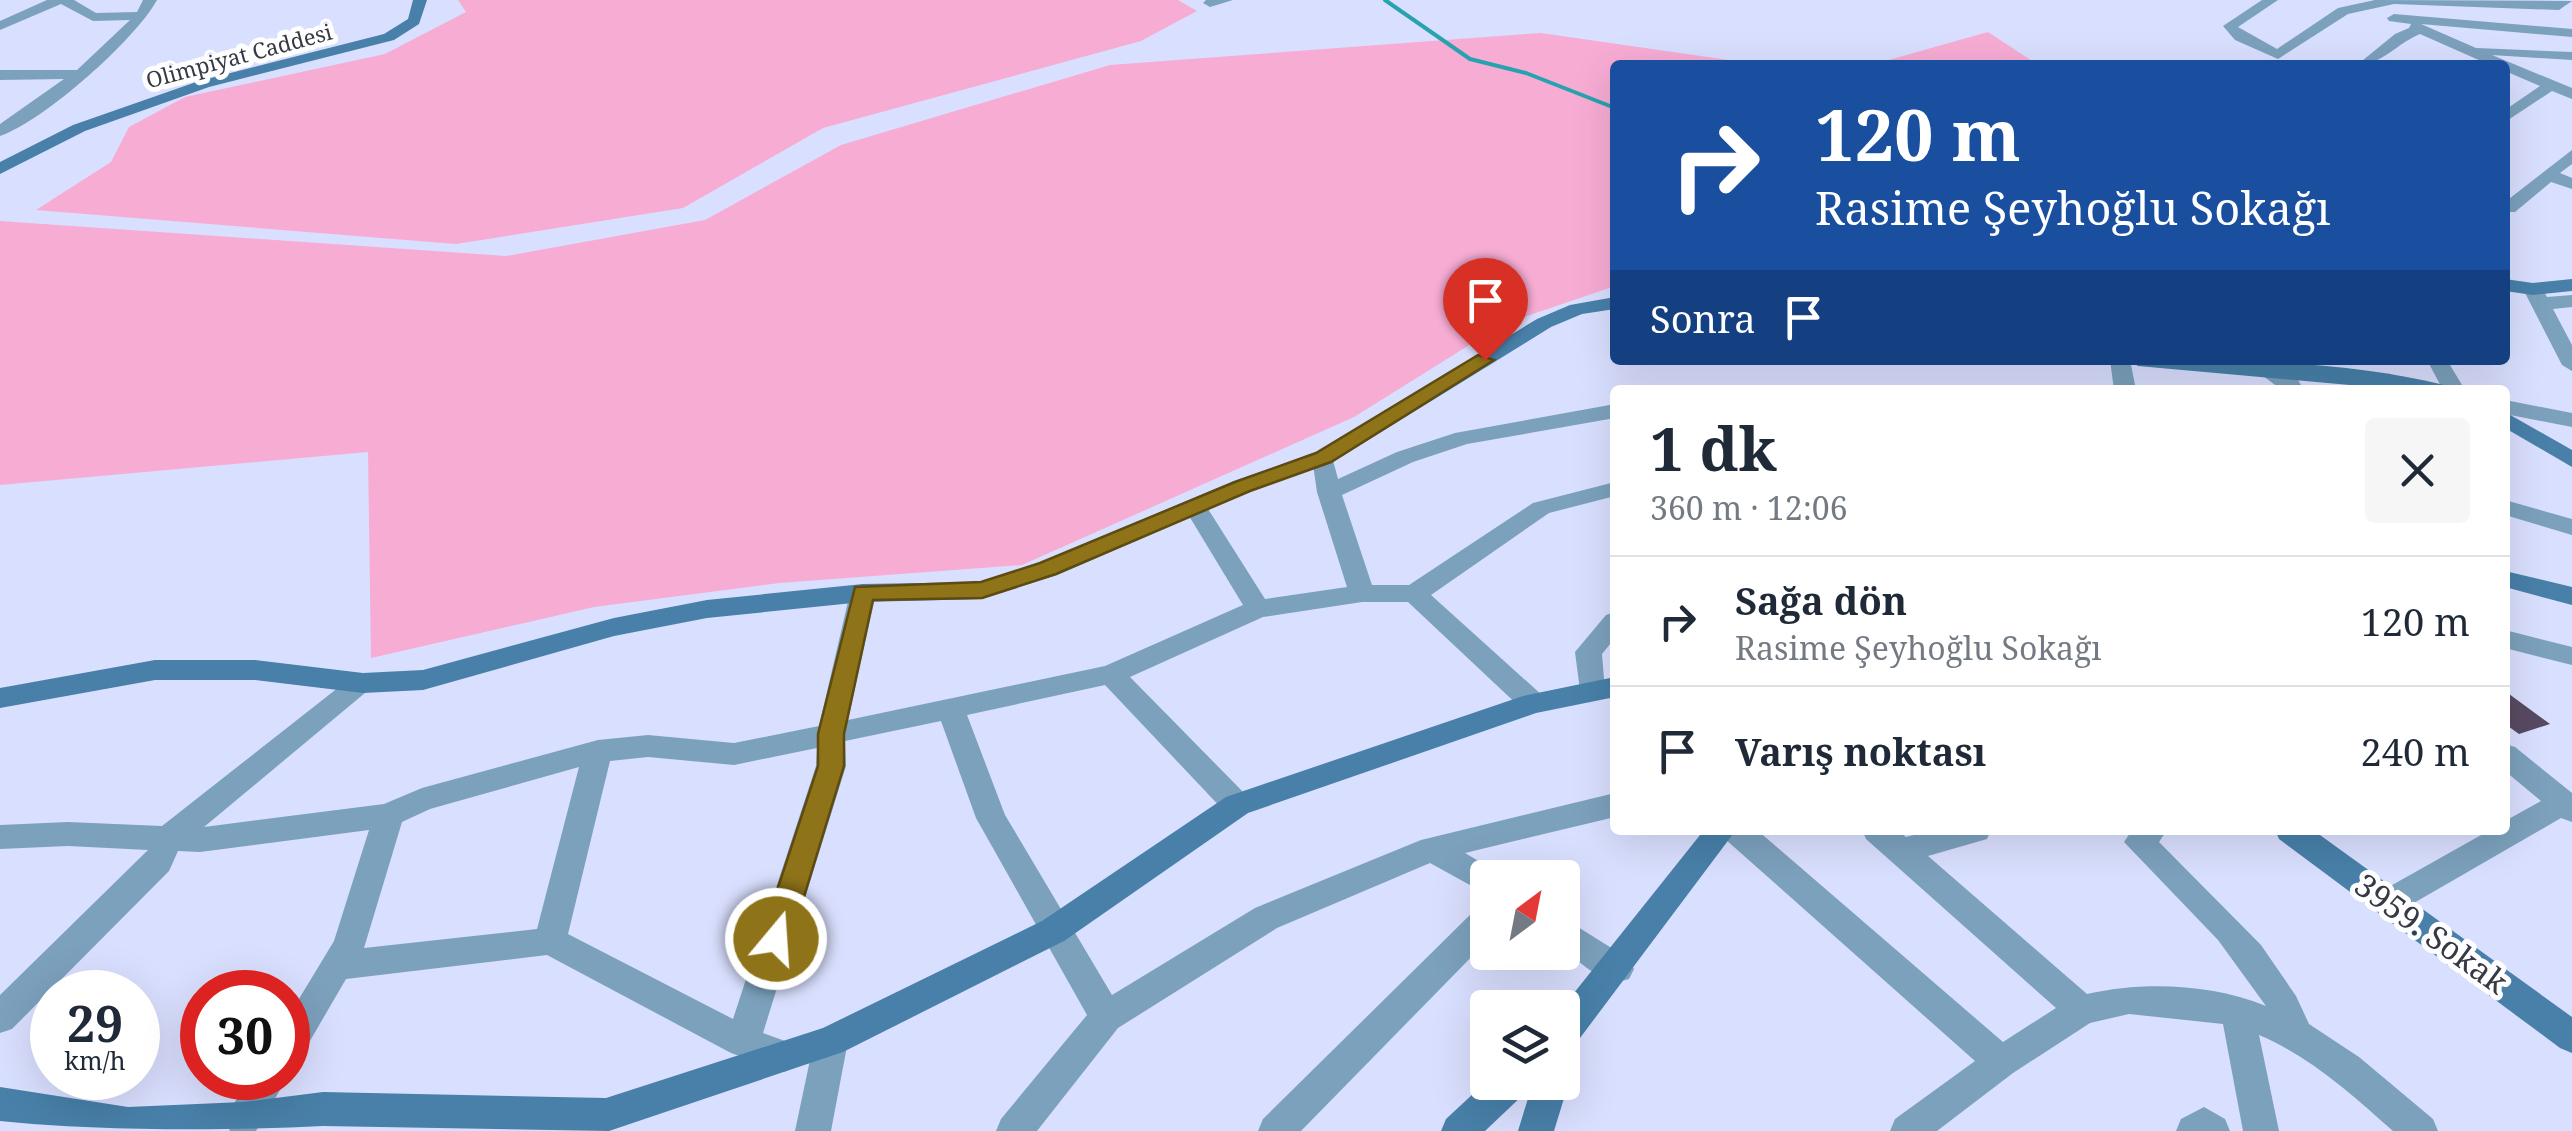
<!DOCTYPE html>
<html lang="tr">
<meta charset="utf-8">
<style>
body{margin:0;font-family:"Noto Serif",serif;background:#f6f6f7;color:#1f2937;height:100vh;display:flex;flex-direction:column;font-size:38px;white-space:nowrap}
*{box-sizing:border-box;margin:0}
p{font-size:32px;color:#747a83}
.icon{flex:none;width:55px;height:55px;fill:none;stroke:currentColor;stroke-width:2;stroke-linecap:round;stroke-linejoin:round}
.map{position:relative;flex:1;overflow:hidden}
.panel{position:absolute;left:1610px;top:385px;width:900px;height:450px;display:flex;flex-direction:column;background:#fff;border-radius:10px;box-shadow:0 10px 40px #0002}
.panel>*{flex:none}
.top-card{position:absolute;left:1610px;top:60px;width:900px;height:305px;border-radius:10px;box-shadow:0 10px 40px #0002;background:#1a4fa0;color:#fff;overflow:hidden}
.needle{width:65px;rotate:32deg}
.buttons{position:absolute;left:1470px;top:860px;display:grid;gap:20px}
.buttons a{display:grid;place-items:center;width:110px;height:110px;border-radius:10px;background:#fff;box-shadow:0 10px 40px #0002;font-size:50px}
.speed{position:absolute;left:30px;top:970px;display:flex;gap:20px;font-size:50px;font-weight:700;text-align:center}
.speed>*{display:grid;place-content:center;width:130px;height:130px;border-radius:50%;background:#fff;box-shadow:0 10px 40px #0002;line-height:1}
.speed small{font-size:25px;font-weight:400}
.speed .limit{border:15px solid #d22;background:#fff;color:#111}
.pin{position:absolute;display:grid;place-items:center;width:85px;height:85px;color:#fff;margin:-102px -42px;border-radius:50% 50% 50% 0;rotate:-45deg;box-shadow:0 0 10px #0007}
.pin .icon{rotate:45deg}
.me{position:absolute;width:110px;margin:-55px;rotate:18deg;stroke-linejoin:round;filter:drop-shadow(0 0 8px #0008)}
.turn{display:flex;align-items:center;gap:35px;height:210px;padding:0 40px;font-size:45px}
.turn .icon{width:130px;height:130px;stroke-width:2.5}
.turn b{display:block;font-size:70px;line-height:85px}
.then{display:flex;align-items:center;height:95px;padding:0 40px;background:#0003;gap:20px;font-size:38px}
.round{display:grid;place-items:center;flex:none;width:105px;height:105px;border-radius:10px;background:#f6f6f7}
.summary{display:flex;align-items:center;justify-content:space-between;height:170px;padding:0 40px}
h1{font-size:60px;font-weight:700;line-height:75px}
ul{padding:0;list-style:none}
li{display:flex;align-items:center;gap:30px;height:130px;padding:0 40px;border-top:2px solid #e0e1e3}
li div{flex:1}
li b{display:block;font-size:38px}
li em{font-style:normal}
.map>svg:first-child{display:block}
.green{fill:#f7acd4}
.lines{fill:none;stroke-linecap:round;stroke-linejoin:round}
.stream{stroke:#29a2b0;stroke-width:4}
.building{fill:#584a62}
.street{fill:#7ca1bd;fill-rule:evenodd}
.secondary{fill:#4880a9;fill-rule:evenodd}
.route{fill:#8f7318;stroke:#5d4b10;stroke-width:2.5}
.labels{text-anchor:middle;stroke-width:10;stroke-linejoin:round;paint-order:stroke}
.far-street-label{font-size:22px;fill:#373945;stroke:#fff}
.near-street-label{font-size:32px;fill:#373945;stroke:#fff}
</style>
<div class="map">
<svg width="2572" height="1131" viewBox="0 0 2572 1131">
<rect width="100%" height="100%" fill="#d9dffe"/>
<g class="green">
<path d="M458,0H1178L1197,11L1141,41L823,128L683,208L456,244L36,210L111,162L129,127L185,97L385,54L466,12Z"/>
<path d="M1988,32L2038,65H1871Z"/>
<path d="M1541,33L1763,65H1615V286L1503,324L1354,417L1022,565L779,583L594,607L371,658L368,452L0,485V221L506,256L705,220L841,145L1110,65Z"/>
</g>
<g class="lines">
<path class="stream" d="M1385,0L1470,59L1526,73L1615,108"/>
</g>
<path class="building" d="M2505,691L2550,724L2519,734L2505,724Z"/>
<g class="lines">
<g class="street">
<path d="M47,0H74L96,13L137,12L143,0H157C136,39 44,121 0,136V124L64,79L0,80V70H77L130,20L93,21L61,4L0,30V21Z"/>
<path d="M1206,0H1233L1210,7L1203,3Z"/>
<path d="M2262,0H2278L2238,27L2277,49L2338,8L2375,0L2572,1L2559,10L2394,4L2348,14L2278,59L2235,40L2223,26Z"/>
<path d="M2394,14L2572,29V37L2421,24L2476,48L2572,52V60L2492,55L2572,88V99L2552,91L2505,122V110L2540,86L2505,71V65H2490L2420,34C2396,44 2382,65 2357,65L2395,34L2409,28L2411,24L2389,21L2387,18Z"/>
<path d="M2572,150V164L2560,173L2572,178V189L2551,182L2515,212H2505V202Z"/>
<path d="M2533,283L2540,285L2547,297L2572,295V307L2553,309L2572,345V371L2562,365L2523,289Z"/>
<path d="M2110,360H2130L2136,390H2114Z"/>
<path d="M2427,360H2447L2465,390H2443Z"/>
<path d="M2270,366L2295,375L2304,390H2282L2263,376V368Z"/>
<path d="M2505,400L2572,413V427L2505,414Z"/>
<path d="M1615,404V418L1467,444L1413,462L1342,495L1372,585H1409L1533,503L1615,482V496L1549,513L1431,595L1543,696L1547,703L1543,710H1523L1408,602H1362L1263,617L1130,677L1248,797L1252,805L1248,813L1237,817L1226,813L1105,685L967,715L1005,815L1112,995L1255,908L1421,840L1615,793V817L1465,853L1499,873L1501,878H1488V895L1430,863L1277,928L1118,1028L1037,1131H996L1001,1119L1087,1015L976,818L941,721L845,741L846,766L763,1033L796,1045L801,1056L796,1067L784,1072L731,1053L547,955L346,979L300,1058L288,1063V1017L334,941L369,830L200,852L178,851L169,871L12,1029L0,1033V995L148,850L68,846L0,849V825L68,822L162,826L353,676H373L377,683L204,827L384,804L422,788L598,740L648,735L734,743L819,726L850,593L863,584L876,593L848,720L1105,666L1243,605L1183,506L1187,501H1203L1265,599L1347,587L1317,492L1312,458L1315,453H1331L1338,479L1397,452L1455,433ZM817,748L816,766L733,1019L568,934L610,761L648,757L734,765ZM579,767L537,929L364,948L402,822L430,809Z"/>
<path d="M2505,500L2572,519V535L2505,515Z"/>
<path d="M1615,612V638L1602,654L1605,691L1601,698H1581L1575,652L1606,615Z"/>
<path d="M2505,630L2572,647V665L2505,648Z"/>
<path d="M2505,744L2515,747L2572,793V822L2561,818L2400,911L2389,915L2378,911L2373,902L2378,893L2490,830H2505V821L2541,801L2505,771Z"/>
<path d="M1721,830H1757L2003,1042L2056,1008L1866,839L1862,830H1898L1906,837L1932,830H1991L1987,839L1928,856L2087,994C2144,981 2212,984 2266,1006L2218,940L2124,842L2132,830H2167L2159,842L2261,945L2296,996L2309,1024L2359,1057L2433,1119L2438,1131H2393C2351,1094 2311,1057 2259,1035L2279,1131H2243L2223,1024L2129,1014L2090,1023L2013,1073L1937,1131H1890L1895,1119L1975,1061L1725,839Z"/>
<path d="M1488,905V940L1301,1131H1258L1263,1119L1477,908Z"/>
<path d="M1562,917L1629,959L1634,969L1629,979C1605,988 1582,963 1562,949Z"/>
<path d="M831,1025L843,1030L848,1041L831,1131H795L814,1041L819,1030Z"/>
<path d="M249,1078H287L256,1131H230L225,1119Z"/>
<path d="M2204,1107L2225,1119L2230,1131H2176L2181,1119Z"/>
</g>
<g class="secondary">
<path d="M413,0H427L419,24L394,40L209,87L85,131L0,174V162L73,125L199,81L384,34L408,19Z"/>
<path d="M2505,279L2533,283L2572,279V291L2533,295L2505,291Z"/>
<path d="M1615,297V309L1582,314L1551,327L1331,463L1250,491L1057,575L982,599L863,602L707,618L614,636L423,690L363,693L255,680H155L0,708V688L155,660H255L363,673L423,670L614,618L707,600L863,584L981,582L1039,563L1234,481L1315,453L1537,319L1570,305Z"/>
<path d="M2128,360C2231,360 2342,360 2444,385L2447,390H2405L2138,366Z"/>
<path d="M2505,412L2572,450V467L2505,428Z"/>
<path d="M2505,571L2572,587V605L2505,587Z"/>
<path d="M1615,677V697L1536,713L1248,813L1064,941L843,1052L609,1131L323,1126C226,1131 96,1131 0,1121V1087L128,1107L243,1102L323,1092L606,1098L823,1028L1042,921L1226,797L1523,696Z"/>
<path d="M1704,830H1736L1574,1046L1562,1050V1008Z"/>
<path d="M2275,830H2313L2572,1017V1053L2560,1048L2279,839Z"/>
<path d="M1562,1070L1569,1082L1554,1131H1518L1533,1082H1562Z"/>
<path d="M1488,1080L1528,1082L1524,1094L1485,1131H1441L1446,1119Z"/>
</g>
</g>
<path class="route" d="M1478,355L1494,360L1331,462L1250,491L1056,574L982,598L873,600L844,734V766L791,939L786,948L776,951L765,948L761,939L818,766V734L855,587L981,582L1040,563L1235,482L1316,453Z"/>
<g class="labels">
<g class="far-street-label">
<text transform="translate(239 56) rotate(-15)" y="8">Olimpiyat Caddesi</text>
</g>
<g class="near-street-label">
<text transform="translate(2431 934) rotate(36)" y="11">3959. Sokak</text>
</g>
</g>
</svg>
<div class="buttons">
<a><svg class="needle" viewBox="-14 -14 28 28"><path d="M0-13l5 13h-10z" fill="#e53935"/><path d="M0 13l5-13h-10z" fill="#747a83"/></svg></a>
<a><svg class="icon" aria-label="layers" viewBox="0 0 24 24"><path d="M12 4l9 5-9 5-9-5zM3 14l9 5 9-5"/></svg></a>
</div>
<div class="speed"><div>29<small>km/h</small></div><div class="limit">30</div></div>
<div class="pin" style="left:1485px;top:360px;background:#d93025"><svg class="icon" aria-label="arrive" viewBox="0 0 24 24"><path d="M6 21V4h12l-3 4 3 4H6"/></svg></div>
<svg class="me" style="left:776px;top:939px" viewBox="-20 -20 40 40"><circle r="17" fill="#8f7318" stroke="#fff" stroke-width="3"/><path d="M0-11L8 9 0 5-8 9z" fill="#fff"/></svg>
<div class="top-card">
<div class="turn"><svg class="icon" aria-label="right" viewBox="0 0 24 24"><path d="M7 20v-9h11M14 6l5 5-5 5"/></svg><div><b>120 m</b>Rasime Şeyhoğlu Sokağı</div></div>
<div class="then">Sonra<svg class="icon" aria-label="arrive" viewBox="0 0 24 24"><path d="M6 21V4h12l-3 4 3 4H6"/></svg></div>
</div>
<section class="panel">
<div class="summary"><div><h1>1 dk</h1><p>360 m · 12:06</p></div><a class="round"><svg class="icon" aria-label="close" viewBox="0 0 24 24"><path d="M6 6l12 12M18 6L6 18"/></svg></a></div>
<ul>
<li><svg class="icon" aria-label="right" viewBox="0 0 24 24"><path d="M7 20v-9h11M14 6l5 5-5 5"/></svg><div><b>Sağa dön</b><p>Rasime Şeyhoğlu Sokağı</p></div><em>120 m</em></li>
<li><svg class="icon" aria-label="arrive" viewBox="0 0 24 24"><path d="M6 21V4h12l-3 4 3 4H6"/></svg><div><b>Varış noktası</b></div><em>240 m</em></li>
</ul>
</section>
</div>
